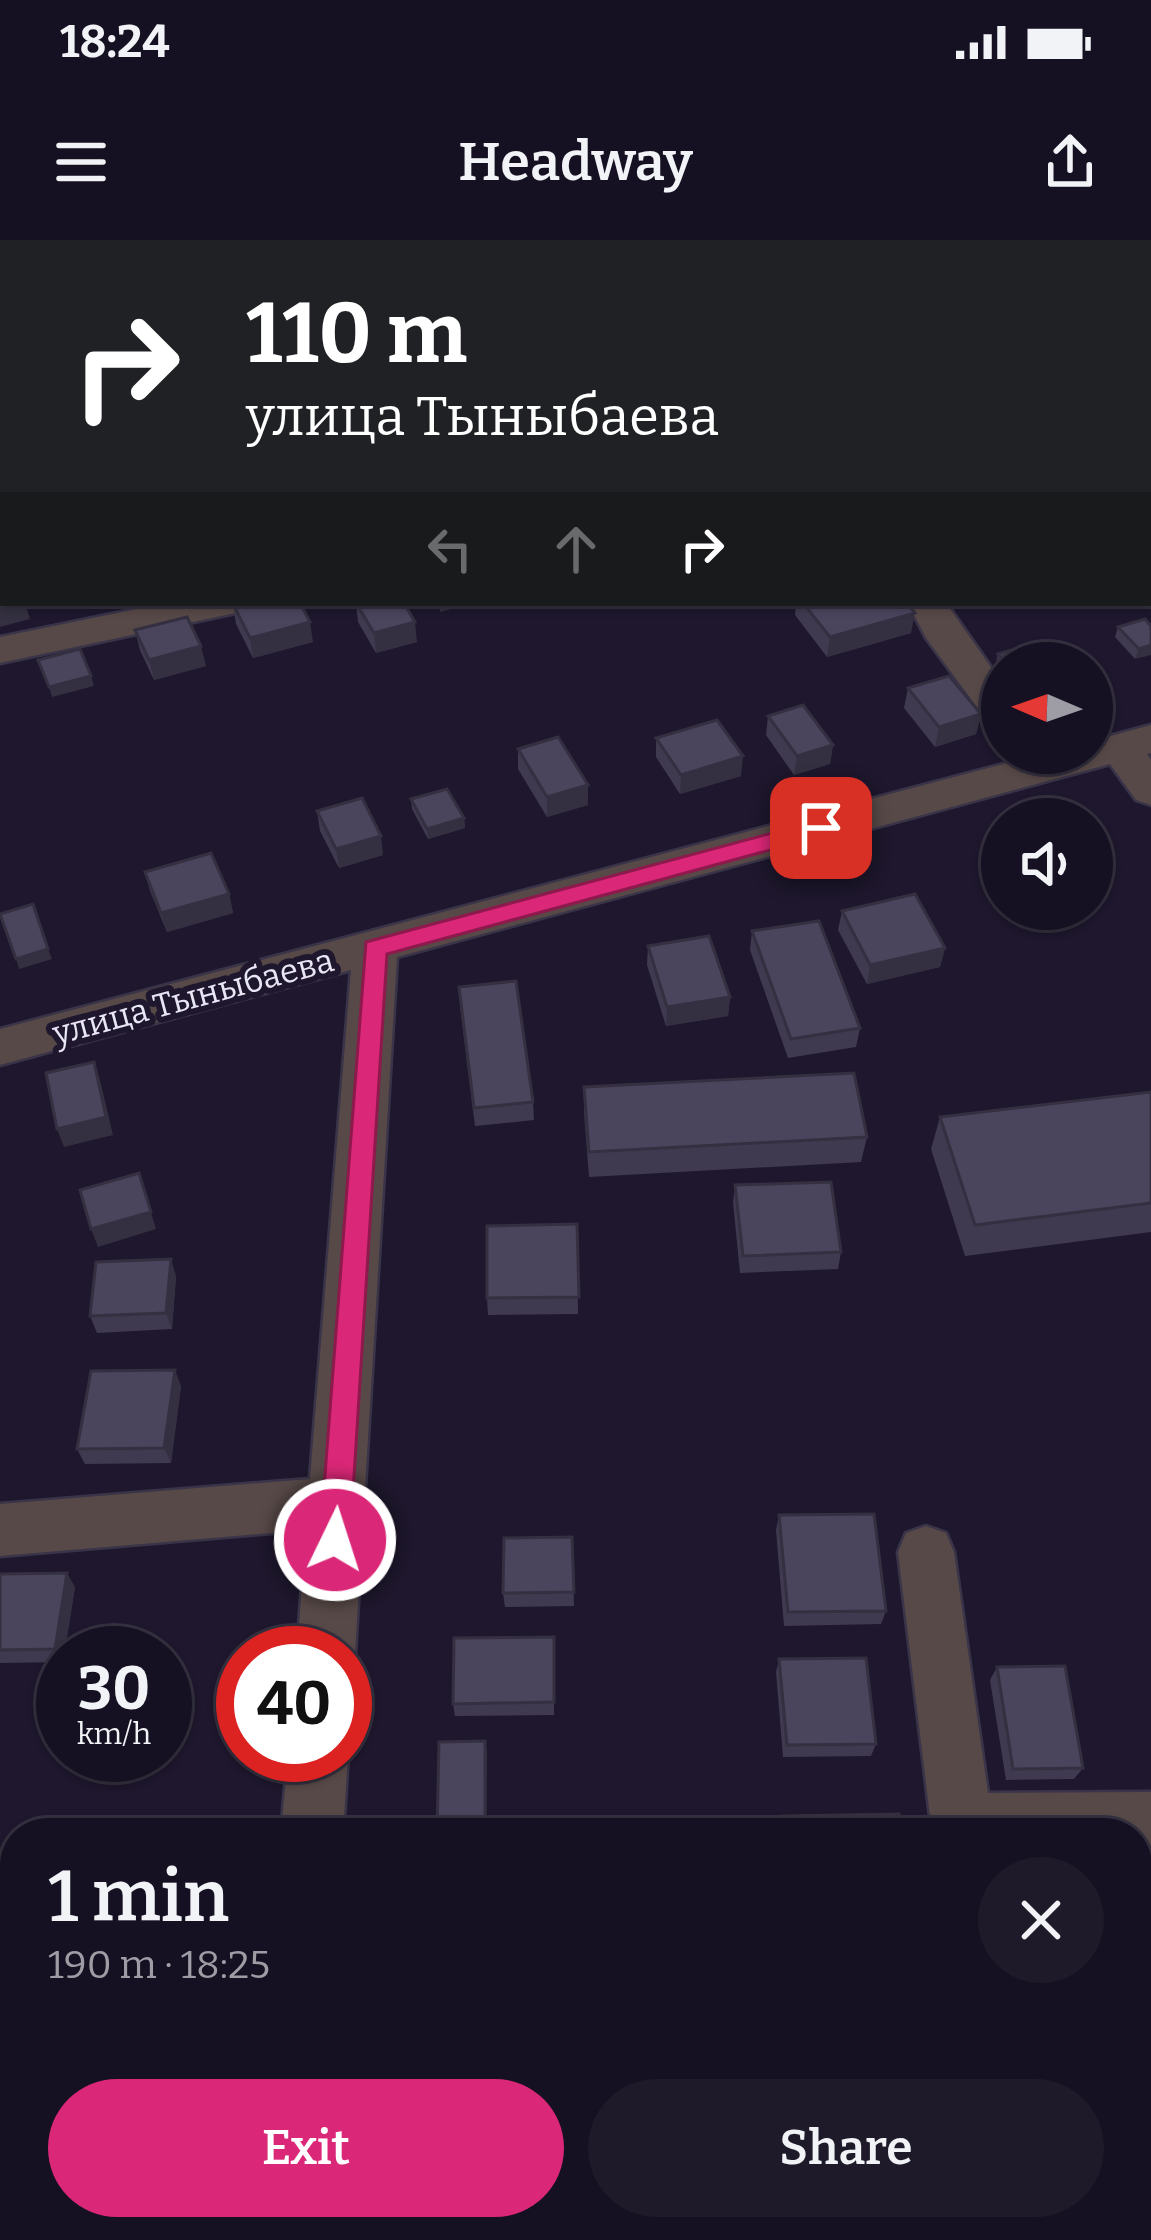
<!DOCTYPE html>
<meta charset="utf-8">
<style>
body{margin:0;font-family:Bitter,serif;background:#1f1a2a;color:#f1f3f6;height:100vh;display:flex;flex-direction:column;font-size:45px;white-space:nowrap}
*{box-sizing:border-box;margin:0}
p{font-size:39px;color:#9e9da5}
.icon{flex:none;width:66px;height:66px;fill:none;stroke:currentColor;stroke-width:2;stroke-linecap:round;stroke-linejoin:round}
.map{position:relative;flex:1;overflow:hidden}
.drawer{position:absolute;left:0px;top:1578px;width:1152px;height:423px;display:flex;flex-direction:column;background:#161122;border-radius:48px 48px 0 0;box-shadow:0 3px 9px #0004,0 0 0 3px #353140}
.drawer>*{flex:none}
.guide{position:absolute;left:0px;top:0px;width:1152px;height:366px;box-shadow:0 3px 9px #0004,0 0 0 3px #353140;background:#202124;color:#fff;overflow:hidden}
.needle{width:78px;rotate:272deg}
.controls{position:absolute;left:981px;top:402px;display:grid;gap:24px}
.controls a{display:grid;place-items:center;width:132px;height:132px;border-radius:50%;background:#161122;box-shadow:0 3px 9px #0004,0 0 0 3px #353140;font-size:60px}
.speed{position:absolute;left:36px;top:1386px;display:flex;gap:24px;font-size:60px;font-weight:700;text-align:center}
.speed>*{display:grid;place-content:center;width:156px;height:156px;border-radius:50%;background:#161122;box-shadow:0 3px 9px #0004,0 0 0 3px #353140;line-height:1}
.speed small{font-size:30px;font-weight:400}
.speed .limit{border:18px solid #d22;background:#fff;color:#111}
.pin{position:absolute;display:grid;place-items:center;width:102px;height:102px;color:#fff;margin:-51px;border-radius:24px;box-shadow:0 6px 18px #0006}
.me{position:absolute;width:132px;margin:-66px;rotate:4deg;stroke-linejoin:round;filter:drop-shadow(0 0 9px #0008)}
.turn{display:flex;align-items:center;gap:42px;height:252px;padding:0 48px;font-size:54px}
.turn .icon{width:156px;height:156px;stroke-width:2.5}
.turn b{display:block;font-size:84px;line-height:102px}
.lanes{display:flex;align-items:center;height:114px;padding:0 48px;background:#0003;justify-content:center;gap:60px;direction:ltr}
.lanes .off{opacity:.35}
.round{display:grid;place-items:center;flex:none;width:126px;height:126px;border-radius:63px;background:#1f1a2a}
.headline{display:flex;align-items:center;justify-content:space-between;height:204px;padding:0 48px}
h1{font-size:72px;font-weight:600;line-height:90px}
.cta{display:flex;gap:24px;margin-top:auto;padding:24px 48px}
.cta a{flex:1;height:138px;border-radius:72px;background:#db2777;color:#fff;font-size:48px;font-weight:600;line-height:138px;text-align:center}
.cta a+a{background:#1f1a2a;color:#f1f3f6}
.status{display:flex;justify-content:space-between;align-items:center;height:84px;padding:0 60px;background:#161122;direction:ltr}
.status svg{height:33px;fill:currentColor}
header{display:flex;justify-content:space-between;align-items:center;height:156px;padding:0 48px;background:#161122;font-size:54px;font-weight:600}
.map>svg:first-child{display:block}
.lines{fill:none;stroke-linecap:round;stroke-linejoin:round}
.minor-casing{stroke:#3a3449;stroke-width:5}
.minor{fill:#574947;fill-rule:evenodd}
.wall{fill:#403a50}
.shaded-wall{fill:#343041}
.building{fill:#4b445d;stroke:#343041;stroke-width:3}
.route{fill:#db2777;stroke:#8e194d;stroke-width:3}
.labels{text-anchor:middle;stroke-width:12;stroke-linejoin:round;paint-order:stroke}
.street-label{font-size:33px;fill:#e9e6f6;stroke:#1e172d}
</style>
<div class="status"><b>18:24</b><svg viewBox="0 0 49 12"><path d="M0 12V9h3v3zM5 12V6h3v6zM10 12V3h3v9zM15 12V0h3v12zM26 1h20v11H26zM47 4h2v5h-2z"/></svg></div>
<header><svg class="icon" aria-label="menu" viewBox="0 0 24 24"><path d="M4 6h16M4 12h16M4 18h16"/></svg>Headway<svg class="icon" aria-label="share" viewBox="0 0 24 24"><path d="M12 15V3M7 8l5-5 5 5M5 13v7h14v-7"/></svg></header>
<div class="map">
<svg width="1151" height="2000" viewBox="0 0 1151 2000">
<rect width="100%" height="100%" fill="#1e172d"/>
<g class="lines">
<defs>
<g id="minor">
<path d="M73,0H119L71,3Z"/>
<path d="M1114,0H1151V8L1149,3H1112Z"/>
<rect x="0" y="8" width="3" height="20"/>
<rect x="0" y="204" width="3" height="22"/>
<path d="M1149,233L1151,234V257L1149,256Z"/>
<path d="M166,363H245L240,372L226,375L0,423V397Z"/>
<path d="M908,363H946L1002,443V486L988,482L926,398Z"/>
<path d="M1151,485V513L1147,514L1151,520V565L1136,560L1110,524L397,717L355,1413L347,1433L345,1413H297L306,1290L0,1316V1264L310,1239L351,730L0,825V789L1045,513H1092V501Z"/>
<path d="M926,1286L946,1293L954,1312L988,1553L1151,1552V1614H1137V1593H932L898,1312L906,1293Z"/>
<path d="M345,1507L348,1515L343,1593H281L288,1515H345Z"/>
<path d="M245,1986H315L314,2000H244Z"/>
<path d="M962,1986H1032L1033,2000H963Z"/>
</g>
</defs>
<use href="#minor" class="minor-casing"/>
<use href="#minor" class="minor"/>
</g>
<g class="wall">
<path d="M1151,12V59L1149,57V13Z"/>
<path d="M1149,90L1151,92V204L1149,202Z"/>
<path d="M356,363L417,402L376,413L358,382Z"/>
<path d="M796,363H907L911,393L827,417L795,375Z"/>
<path d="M233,364L313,402L253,418L236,384Z"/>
<path d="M1151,386L1135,419L1115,397L1118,387Z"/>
<path d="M135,390L206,426L154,440L140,410Z"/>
<path d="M998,414L1061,423H1002V444L993,434Z"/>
<path d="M908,448L981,474L976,494L935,507L904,468Z"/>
<path d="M768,476L833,505L830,524L794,535L766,495Z"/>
<path d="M656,498L741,536L680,554L656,517Z"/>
<path d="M518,509L588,565L547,577L518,529Z"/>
<path d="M411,559L464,578L465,588L428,599L412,569Z"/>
<path d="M317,571L383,615L339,628L320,591Z"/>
<path d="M145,632L229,654L233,673L167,692L150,651Z"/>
<path d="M842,671L945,708L940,727L867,744L838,690Z"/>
<path d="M752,691L860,788L856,807L788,818L750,710Z"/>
<path d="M648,706L730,757L728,776L666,786L647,725Z"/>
<path d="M460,766L533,862L534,880L475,886Z"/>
<path d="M584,847L867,897L861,922L589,937L584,873Z"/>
<path d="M1151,852V992L965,1016L931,909L940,877Z"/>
<path d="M735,945L841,1012L838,1029L740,1033L733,962Z"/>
<path d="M577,984L578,1074L488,1075L487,1058Z"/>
<path d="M176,1036L172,1089L97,1093L90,1076Z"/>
<path d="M181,1146L171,1223L85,1224L77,1209Z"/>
<path d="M779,1275L886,1371L881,1384L784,1386L776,1290Z"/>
<path d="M572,1297L574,1366L505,1367L503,1353Z"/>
<path d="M0,1334L75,1347L63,1422L0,1423Z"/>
<path d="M554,1397V1475L455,1476L453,1464Z"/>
<path d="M779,1419L876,1504L871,1516L783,1517L776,1432Z"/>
<path d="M997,1427L1083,1528L1074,1539L1006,1540L990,1440Z"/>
<path d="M400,1986H470V1998L403,1999L399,1995Z"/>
<path d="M830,1986H926L927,2000H831Z"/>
</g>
<g class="shaded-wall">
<path d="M350,0H381V3H341Z"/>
<path d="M998,0H1020L1019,3H997Z"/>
<path d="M9,363H25L30,379L0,387V365Z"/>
<path d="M440,363H473L440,372Z"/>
<path d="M915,373L911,393L827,417L830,397Z"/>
<path d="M310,382L313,402L253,418L250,398Z"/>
<path d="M415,382L417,402L376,413L374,393Z"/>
<path d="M1151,405V415L1135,419L1139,409Z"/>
<path d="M201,406L206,426L154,440L149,420Z"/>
<path d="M91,436L94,446L52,457L49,447Z"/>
<path d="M981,474L976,494L935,507L939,487Z"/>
<path d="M833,505L830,524L794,535L797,516Z"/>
<path d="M743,516L741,536L680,554L681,535Z"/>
<path d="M588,545V565L547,577V557Z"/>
<path d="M464,578L465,588L428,599L427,589Z"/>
<path d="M381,596L383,615L339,628L336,609Z"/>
<path d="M229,654L233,673L167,692L161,673Z"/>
<path d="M945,708L940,727L867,744L870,725Z"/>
<path d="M48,709L52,719L19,729L16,719Z"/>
<path d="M730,757L728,776L666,786L667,767Z"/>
<path d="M94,822L100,840L113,895L64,907L57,889Z"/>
<path d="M139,933L156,989L98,1007L91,989Z"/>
<path d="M171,1019L176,1036L172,1089L166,1073Z"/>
<path d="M175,1130L181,1146L171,1223L164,1208Z"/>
<path d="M67,1333L75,1347L63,1421L55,1409Z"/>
<path d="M485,1501L487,1513L486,1593H485Z"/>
<path d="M10,1970L15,1972V1986H19L17,2000H6Z"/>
</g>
<g class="building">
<path d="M226,0H257L258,3H221L220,1Z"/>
<path d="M811,0H861L864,3H814Z"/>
<path d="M1149,90L1151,92V167L1149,165Z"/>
<path d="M0,323H3V363H9L0,365Z"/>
<path d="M236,363H300L310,382L250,398L233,364Z"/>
<path d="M356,363H404L415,382L374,393Z"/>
<path d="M803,363H907L915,373L830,397Z"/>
<path d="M187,377L201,406L149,420L135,390Z"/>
<path d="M1145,379L1151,386V405L1139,409L1118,387Z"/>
<path d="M1041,401L1061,423H1006L998,414Z"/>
<path d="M80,409L91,436L49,447L38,420Z"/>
<path d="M949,436L981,474L939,487L908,448Z"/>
<path d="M803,465L833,505L797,516L768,476Z"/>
<path d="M717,480L743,516L681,535L656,498Z"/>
<path d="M558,497L588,545L547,557L518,509Z"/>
<path d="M447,549L464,578L427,589L411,559Z"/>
<path d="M362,558L381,596L336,609L317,571Z"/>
<path d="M211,613L229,654L161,673L145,632Z"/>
<path d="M915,654L945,708L870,725L842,671Z"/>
<path d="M33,664L48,709L16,719L0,674Z"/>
<path d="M819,681L860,788L791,799L752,691Z"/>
<path d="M709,696L730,757L667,767L648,706Z"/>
<path d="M516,741L533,862L474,868L459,747Z"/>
<path d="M94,822L106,877L57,889L46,833Z"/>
<path d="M854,833L867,897L589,912L584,847Z"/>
<path d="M1151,852V963L975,985L940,877Z"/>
<path d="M139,933L151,972L91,989L80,950Z"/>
<path d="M831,942L841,1012L743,1016L735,945Z"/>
<path d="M577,984L579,1057L487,1058V986Z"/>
<path d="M171,1019L166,1073L90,1076L96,1022Z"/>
<path d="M175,1130L164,1208L77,1209L91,1131Z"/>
<path d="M874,1274L886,1371L788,1372L779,1275Z"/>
<path d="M572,1297L574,1352L503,1353L504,1298Z"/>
<path d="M67,1333L55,1409L0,1410V1334Z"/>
<path d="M554,1397V1462L453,1464L454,1398Z"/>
<path d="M866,1418L876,1504L787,1505L779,1419Z"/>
<path d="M1065,1426L1083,1528L1013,1529L997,1427Z"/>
<path d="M485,1501V1593H437L439,1502Z"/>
<path d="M899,1574L901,1593H784L783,1576Z"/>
<path d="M0,1970H10L6,2000H0Z"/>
<path d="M400,1986H468V1994L399,1995Z"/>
<path d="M836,1986H926L927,2000H837Z"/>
</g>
<path class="route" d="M821,580L833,588L829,594L387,714L350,1300L346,1310L335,1314L324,1310L320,1300L366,702Z"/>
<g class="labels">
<g class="street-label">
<text transform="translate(193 756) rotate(-15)" y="12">улица Тыныбаева</text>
</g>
</g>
</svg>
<div class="controls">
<a><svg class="needle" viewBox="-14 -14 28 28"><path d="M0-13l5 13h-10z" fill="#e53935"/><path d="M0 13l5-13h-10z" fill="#9e9da5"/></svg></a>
<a><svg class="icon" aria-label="sound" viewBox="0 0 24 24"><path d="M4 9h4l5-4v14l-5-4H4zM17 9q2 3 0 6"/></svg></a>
</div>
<div class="speed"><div>30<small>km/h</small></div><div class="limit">40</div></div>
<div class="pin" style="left:821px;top:588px;background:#d93025"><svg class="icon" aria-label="arrive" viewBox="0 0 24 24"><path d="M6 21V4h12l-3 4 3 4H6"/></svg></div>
<svg class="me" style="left:335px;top:1300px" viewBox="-20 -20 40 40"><circle r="17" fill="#db2777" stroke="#fff" stroke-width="3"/><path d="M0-11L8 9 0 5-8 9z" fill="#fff"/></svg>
<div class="guide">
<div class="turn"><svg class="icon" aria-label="right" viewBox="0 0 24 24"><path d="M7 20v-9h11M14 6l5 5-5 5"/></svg><div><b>110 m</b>улица Тыныбаева</div></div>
<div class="lanes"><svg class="icon off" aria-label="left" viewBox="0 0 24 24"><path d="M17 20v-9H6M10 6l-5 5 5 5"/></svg><svg class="icon off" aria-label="ahead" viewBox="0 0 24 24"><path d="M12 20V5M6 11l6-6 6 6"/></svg><svg class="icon" aria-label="right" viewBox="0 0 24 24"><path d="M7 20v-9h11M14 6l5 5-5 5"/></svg></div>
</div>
<section class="drawer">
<div class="headline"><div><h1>1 min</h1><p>190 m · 18:25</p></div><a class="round"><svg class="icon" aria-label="close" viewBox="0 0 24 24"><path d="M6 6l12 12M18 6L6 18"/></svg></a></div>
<div class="cta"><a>Exit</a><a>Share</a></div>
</section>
</div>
